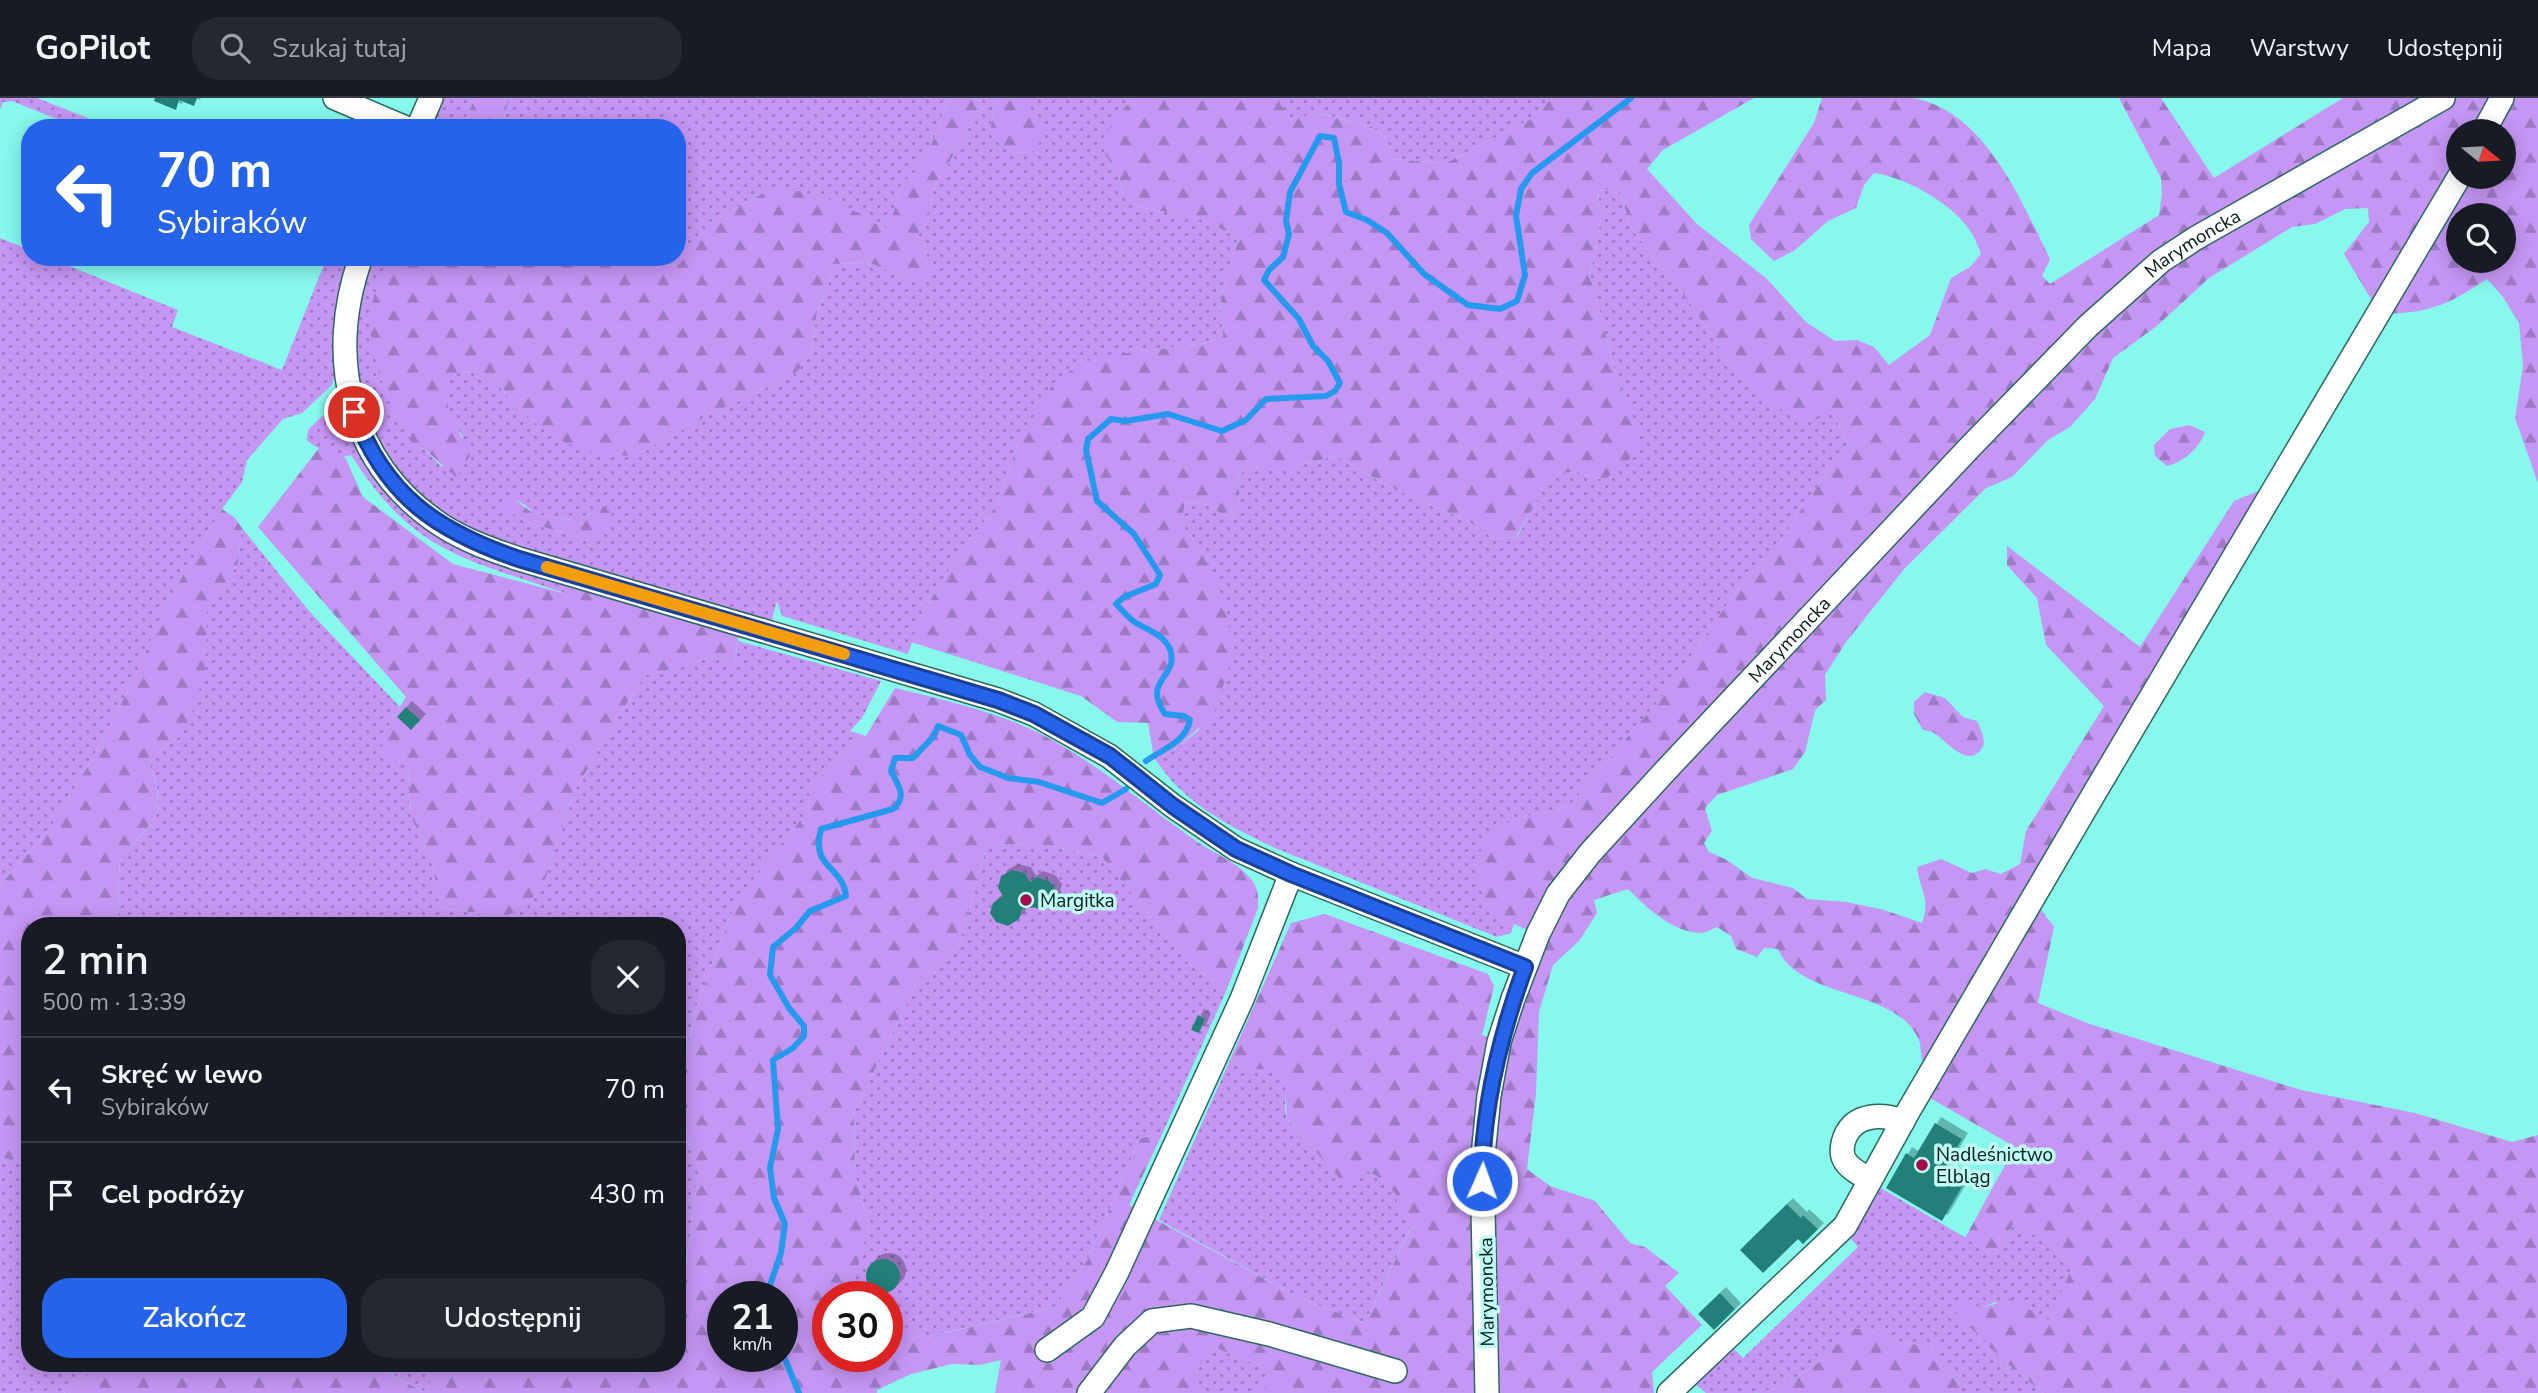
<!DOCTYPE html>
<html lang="pl">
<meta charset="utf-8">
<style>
body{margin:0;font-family:"Nunito Sans",sans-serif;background:#242831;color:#f1f3f6;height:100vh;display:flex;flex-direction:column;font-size:26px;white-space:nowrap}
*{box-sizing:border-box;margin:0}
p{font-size:23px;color:#9ea1a6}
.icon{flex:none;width:38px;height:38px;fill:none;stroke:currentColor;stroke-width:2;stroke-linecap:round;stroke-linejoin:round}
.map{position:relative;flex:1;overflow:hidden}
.panel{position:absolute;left:21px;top:819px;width:665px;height:455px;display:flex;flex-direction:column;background:#171b24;border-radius:28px;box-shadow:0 4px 18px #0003}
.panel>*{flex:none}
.hud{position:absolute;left:21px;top:21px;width:665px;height:147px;border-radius:28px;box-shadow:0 4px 18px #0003;background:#2563eb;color:#fff;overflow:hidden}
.needle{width:46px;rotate:108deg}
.fabs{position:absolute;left:2446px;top:21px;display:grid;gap:14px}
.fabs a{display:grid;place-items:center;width:70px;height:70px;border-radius:50%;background:#171b24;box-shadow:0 4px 18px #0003;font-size:35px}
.speed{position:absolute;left:707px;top:1183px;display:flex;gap:14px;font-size:35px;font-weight:700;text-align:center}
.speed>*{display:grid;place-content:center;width:91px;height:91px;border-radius:50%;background:#171b24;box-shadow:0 4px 18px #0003;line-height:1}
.speed small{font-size:18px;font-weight:400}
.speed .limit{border:10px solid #d22;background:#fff;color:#111}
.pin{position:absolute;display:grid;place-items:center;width:60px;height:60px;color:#fff;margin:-30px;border:4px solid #fff;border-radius:50%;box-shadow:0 2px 7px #0007}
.me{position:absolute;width:77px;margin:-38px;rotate:2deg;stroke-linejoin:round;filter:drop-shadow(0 0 5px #0008)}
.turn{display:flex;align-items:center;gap:24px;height:147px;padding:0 21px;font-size:32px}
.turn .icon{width:91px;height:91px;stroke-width:2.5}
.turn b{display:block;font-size:49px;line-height:60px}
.round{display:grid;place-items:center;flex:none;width:74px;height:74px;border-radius:28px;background:#242831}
.head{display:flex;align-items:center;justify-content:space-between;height:119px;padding:0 21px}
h1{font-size:42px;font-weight:600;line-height:52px}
.action{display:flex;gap:14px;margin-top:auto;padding:14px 21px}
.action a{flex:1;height:80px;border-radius:28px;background:#2563eb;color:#fff;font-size:28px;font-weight:600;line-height:80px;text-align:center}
.action a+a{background:#242831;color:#f1f3f6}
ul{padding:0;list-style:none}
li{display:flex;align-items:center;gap:21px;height:105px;padding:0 21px;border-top:2px solid #363941}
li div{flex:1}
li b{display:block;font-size:26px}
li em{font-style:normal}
header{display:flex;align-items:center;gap:42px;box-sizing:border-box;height:98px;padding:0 35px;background:#171b24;border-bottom:2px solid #363941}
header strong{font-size:33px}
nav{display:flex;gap:38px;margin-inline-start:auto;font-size:24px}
.search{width:490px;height:63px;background:#242831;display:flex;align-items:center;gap:18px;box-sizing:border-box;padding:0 24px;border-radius:28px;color:#9ea1a6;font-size:26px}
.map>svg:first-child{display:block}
.grass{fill:url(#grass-dots);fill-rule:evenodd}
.forest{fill:url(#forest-firs);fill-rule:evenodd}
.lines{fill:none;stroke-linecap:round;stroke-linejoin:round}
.stream{stroke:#2499ee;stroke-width:6}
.building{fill:#248078;filter:url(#shadow)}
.minor-casing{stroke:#2c6862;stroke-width:26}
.minor{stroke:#fff;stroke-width:23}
.route-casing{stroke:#184099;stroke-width:18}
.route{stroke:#2563eb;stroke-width:12}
.slow{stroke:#f59e0b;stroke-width:12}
.poi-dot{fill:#a30c49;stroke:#befcf4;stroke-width:2.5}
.labels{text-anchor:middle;stroke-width:7;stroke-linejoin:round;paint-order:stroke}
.street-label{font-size:19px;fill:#041c1a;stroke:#befcf4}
.poi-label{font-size:19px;fill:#041c1a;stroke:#befcf4;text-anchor:start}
</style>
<header>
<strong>GoPilot</strong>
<div class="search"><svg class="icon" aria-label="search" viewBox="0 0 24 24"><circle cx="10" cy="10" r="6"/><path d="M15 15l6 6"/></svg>Szukaj tutaj</div>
<nav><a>Mapa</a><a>Warstwy</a><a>Udostępnij</a></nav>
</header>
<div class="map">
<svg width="2538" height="1295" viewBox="0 0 2538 1295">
<defs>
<pattern id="grass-dots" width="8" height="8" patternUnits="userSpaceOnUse" patternTransform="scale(1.75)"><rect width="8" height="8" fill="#c596f4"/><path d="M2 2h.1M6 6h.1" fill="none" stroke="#9e7ac5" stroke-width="1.8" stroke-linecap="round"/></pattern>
<pattern id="forest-firs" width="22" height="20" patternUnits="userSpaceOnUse" patternTransform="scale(1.75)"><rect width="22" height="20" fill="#c596f4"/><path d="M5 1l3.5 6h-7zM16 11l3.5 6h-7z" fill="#9e7ac5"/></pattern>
<filter id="shadow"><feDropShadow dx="6" dy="-6" stdDeviation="0" flood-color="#0004"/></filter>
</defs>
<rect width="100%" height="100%" fill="#87f8eb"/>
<g class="grass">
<path d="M0,0H37L113,30H79L12,3L3,4L0,12Z"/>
<path d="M442,0H475L461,30H429Z"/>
<path d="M511,0H949L932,45L915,74L900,88L894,113L886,130L865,119L767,93L709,125L682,165C642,172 620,174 582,159H677V30H516L504,24L505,13Z"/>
<path d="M974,0H995L990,36L1010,55L1033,54L1027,11L1038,0H1135L1121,13L1105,56L1119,79L1123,97L1139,109L1198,120L1238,139L1221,201L1223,239L1200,247L1139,253L1018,345L996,408L955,462L920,519L908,556L782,518L777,503L771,526L496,443L450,421L410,389L377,344L358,293L356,211L372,159H388L371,211L419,353L423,350L442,369L463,339C452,323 444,306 446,286L458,275L478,274L499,288L518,310L541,330L635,358L703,320L797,274L811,255L817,213L829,185L832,166L870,165L914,184L927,158L915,141L928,123L933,91L964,39L981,3ZM509,398L525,407L534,416L579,423L590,415L589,443L524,423Z"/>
<path d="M1277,0H1552L1529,22L1446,65L1391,61L1386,40L1371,28L1318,15L1290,22Z"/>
<path d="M1619,90L1631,130L1692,208L1738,278L1833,315L1848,346L1808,401L1775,452L1738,491L1664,596L1569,708L1522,719L1500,728L1504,822L1514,826L1511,835L1497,839L1275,750C1241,734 1205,716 1178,689C1169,681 1162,670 1154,660L1169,656L1199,632L1208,464L1181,424L1185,406L1202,404L1232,422L1240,403L1237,376L1258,369H1292L1336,358L1392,390L1468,423L1495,441L1517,439L1542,393L1559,375L1577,374L1604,382L1629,304L1616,276L1590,177L1601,120L1598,93Z"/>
<path d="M0,140L30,152V159H47L178,212L172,229L282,272L327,159H352L337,215L334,250L335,276L332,287L302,315L283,321L247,362L242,384L222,411L169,501L131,587L91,663L47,735L0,787Z"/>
<path d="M332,315H337L346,322L362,356L395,401L567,485L564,495C462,460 413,454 351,357C339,361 316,351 307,342L308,332L321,319Z"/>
<path d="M242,430L309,513L400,609L383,637L392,661L408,666L410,716L433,769L440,810L478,815L492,820L546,779L574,694L623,611L646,577L679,570L711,558L734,565L738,543L881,583L862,620L850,633L866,638L811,686L807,714L737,802L698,903L677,994V828H122L118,792L120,761C151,724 171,719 149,665L163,650L181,637L205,536L207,513L238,465Z"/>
<path d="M987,746L1047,747L1102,759L1190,867L1227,891L1163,1034L1139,1041L1088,1161L1055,1209L926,1239L907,1231L887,1216V1199H865L852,1189L869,1125L855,1077L854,1015L918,882L959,848Z"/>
<path d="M1230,962L1246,971H1269L1286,986L1285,1011L1287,1021L1348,1088L1359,1069L1377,1078L1397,1096L1398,1113L1411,1128L1365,1225L1302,1201L1159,1122Z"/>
<path d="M677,1006L699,1071L677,1234Z"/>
<path d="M0,1060L30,1063V1265H104L64,1295H0Z"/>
<path d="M1879,1089L1995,1157L2015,1123L2074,1165L2049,1223L1995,1204L1982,1210L2003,1262L2043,1295H1958L1959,1285L1942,1269L1936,1249L1904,1245L1877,1234L1853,1231L1824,1261L1779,1290L1754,1295H1706L1686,1279L1725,1242L1743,1260L1858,1149L1851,1141Z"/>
<path d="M1214,1249L1275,1274L1264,1291L1253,1295H1203L1192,1274Z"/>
<path d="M388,1265H446L423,1294L387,1273Z"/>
<path d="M604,1265H673V1269L644,1278Z"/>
</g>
<g class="forest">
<path d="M475,0H511L505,13L504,24L516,30H461Z"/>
<path d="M949,0H974L981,3L964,39L933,91L928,123L915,141L927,158L931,175L914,184L870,165L832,166L829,185L817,213L811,255L797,274L703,320L635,358L597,356L566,345L541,330L518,310L499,288L478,274L458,275L446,286C444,313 461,334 470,358L456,379L423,350L419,353C393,324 365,250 371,211C374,194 382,176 388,159H582C619,174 643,172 681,165L709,125L767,93H800L838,104L886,130L894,113L900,88L915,74L932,45Z"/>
<path d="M995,0H1038L1028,11L1046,35L1033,54L1010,55L990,36Z"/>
<path d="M1135,0H1277L1290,22L1317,15L1371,28L1386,40L1391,61L1446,65L1529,22L1552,0H1754L1663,52L1647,71L1697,126L1767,181L1806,224L1835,243L1857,242L1874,249L1889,267L1930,237L1951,180L1970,169L1981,156C1978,148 1974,138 1969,131C1951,105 1905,79 1874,75L1864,87L1856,110L1828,123L1795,152L1774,163L1751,141L1749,127L1814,25L1822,0C1849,0 1887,0 1913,0C1985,13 2021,102 2050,161L2042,178L2050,186L2159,117L2162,96L2161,80L2119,0H2161L2214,80L2343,0H2538V385L2515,320L2523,268L2519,225L2503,199L2487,181C2446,208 2429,215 2380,216L2344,156L2369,124L2368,110L2345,111L2315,126L2292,129L2209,180L2158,227L2113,260L2095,301L2070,329L2048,342L2012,379L1986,390L1905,470L1846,544L1825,577L1826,602L1815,612L1805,654L1793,671L1717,697L1705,710L1712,733L1704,745L1709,754L1727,762L1752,780L1793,790L1807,801L1847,804L1884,812L1922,825C1931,799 1920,794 1917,769L1941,761L1972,775L1985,771L2001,776L2020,766L2026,733L2104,608L2046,547L2037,500L2007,467V448L2140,549L2234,403L2278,385L2033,801L2054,829L2038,905L2087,925L2301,992L2415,1015L2512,1044L2538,1037V1295H2043L2003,1262L1955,1214L1965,1203L1982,1210L2010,1201L2049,1222L2074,1165L2015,1123L1995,1157L1965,1140L2015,1049L1930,1000L1919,1018L1909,1012L1934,969L1922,962C1921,956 1921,946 1918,940C1895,890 1799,901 1778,851L1764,850L1757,859L1736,851L1731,838L1717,829C1712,831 1706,835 1701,835C1672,834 1647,810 1628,791L1594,802L1597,815L1579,843L1553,867L1539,914L1536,995L1527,1071L1550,1088L1595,1103L1630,1145L1645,1149L1679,1175L1665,1188L1702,1227L1652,1274L1654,1295H1253L1264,1290L1274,1274L1214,1249L1193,1274L1203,1295H995L1001,1262L980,1267L952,1266L911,1276L877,1292V1295H64L104,1265H388V1274L423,1294L446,1265H604L644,1278L677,1265V1234L699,1071L677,1006V994L698,903L737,802L807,714L811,686L866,638L895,590C936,600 979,610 1019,626C1084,653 1136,701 1193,741C1211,754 1236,763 1250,780C1258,789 1259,799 1258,810L1227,891L1190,867L1102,759L1047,747L987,746L959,848L918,882L854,1015L855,1077L869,1125L853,1188L865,1199H828V1258H887V1216L907,1231L927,1239L1055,1209L1088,1161L1139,1041L1163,1034L1129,1107L1302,1201L1365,1225L1411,1129L1398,1113L1396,1096L1377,1078L1360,1070L1349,1089C1326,1068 1309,1043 1287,1021L1285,986L1269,971H1246L1230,962L1291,825L1325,816L1488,876L1494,888L1482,937L1499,944L1538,836L1504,822L1486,810L1478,779L1481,752L1500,728L1522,719L1569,708L1664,596L1738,491L1775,452L1808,401L1848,346L1833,315L1807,325L1783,313L1738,278L1692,208L1631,130L1619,90L1598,93L1601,120L1590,177L1616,276L1629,304L1639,344L1629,362L1604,382L1577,374L1559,375L1542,394L1516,439L1495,441L1468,423L1392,390L1336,358L1292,369H1258L1237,376L1240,403L1232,422L1202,404L1185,406L1181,424L1208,464L1225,508L1232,544V560L1214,616L1181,646L1169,656L1154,660L1148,625L1117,624L1081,598L911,544L920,519L955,462L996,408L1018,345L1053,286L1082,264L1139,253L1200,247L1223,239L1221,201L1238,139L1198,120L1139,109L1123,97L1119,79L1105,56L1104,39L1121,13ZM2459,33H2504V79H2459ZM2459,117H2504V163H2459ZM723,1199H782V1258H723Z"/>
<path d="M2189,327L2205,334C2199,350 2184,364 2167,368L2155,358L2154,347L2170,331Z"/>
<path d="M319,350L345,359L363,399L453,466L563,495L567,485L739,535L734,565L711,558L679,570L646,577L623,611L574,694L546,779L525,812L492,820L478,815L440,810L433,769L410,716L408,666L392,661L382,653L383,637L406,599L258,429Z"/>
<path d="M509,397L534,416L578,423L603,408L611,415L607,434L589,443L524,423L504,410Z"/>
<path d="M222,411L235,420L242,430L238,465L207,513L206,567L195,608L181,637L163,650L149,665C170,720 152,722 120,761L118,792L122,828H30V1063L0,1060V787L47,735L91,663L131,587L169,501Z"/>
<path d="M1925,594L1945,600L1963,619L1977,623C1980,630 1987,643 1982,650C1968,672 1946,642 1934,635C1931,633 1927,633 1923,632L1914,616V604Z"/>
<path d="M1852,1230L1877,1234L1904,1245L1937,1249L1942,1269L1960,1286L1958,1295H1754L1779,1290L1824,1261Z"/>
</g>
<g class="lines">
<g class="stream">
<path d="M1146,663C1163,651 1186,644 1190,622L1184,618L1165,616C1141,581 1180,580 1170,551C1164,537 1148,532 1136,525C1128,520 1123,513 1116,506L1124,499L1156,486L1160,477L1134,436L1097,403L1086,352L1088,341L1111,321L1126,323L1168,316L1222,333L1246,322L1266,301L1326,298L1335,293L1340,285L1328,263L1313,248L1299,221L1264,182L1269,172L1283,159L1289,136L1286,123L1290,94L1320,38L1334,40L1339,65V86L1346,114L1367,122L1387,135L1424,176L1468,207L1500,211L1517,203L1525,177L1516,118L1521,91L1532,75L1631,0"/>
<path d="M766,1199L781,1155L785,1126L774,1100L770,1070L778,1031L773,962L793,950L804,938V928L789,910L770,877L773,849L796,830L810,813L846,798C843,772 820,770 819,748C818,743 820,736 821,731L893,711C908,699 898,687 891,673L895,660H913L934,638L938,628L961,637L970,657L980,669L1008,680L1039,684L1102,705L1126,691"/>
<path d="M782,1254L799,1295"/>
</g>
</g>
<g class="building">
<path d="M155,0H197L194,8L179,2L176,12L154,3Z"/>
<path d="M406,609L420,622L411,632L397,619Z"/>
<path d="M1012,772L1025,775L1030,784L1037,779L1049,783L1056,792L1052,807L1042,812L1033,809L1022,811L1019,821L1008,828L996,824L990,815L993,805L1003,798L998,790L1001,778Z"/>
<path d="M1198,917L1205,921L1199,935L1191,932Z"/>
<path d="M1935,1025L1962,1041L1942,1075L1963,1087L1942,1123L1886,1090L1906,1055L1914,1060Z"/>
<path d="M1787,1106L1801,1120L1803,1117L1818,1131L1803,1146L1798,1141L1763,1175L1740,1152Z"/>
<circle cx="883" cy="1178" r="17"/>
<path d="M1720,1195L1735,1211L1714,1232L1698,1216Z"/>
</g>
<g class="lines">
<defs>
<g id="minor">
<path d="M335,0L406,30"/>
<path d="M418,30L431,0"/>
<path d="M2484,33L2502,0"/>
<path d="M361,159C325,260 349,366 441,427C466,443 492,452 519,461L998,602L1034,616L1109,658L1173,708L1236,751L1291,776L1525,869"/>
<path d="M1870,1082C1862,1077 1849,1071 1844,1061C1841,1055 1842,1046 1845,1039C1855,1015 1882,1016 1903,1023"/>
<path d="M1047,1252L1093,1219L1117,1174L1242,901L1291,776"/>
<path d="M1089,1295L1125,1248L1152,1223L1191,1218L1269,1236L1395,1273"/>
<path id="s1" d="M1487,1295L1482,1067L1489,998L1499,944L1513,901L1538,836L1558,796L1590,755L1668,670L1971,348L2088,228L2161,163L2196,140L2443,0"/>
<path d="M1669,1295L1845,1128L1909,1012L2095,694L2459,79"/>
</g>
</defs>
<use href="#minor" class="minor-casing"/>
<use href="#minor" class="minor"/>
</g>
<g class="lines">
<defs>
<path id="route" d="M354,314C385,398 437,433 519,461L998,602L1034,616L1110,658L1173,708L1236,751L1291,776L1525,869C1500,938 1482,1009 1482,1083"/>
</defs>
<use href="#route" class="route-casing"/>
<use href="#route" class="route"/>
<path class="slow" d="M547,469L844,556"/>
</g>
<g class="poi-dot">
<circle cx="1026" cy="802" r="7"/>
<circle cx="1922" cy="1067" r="7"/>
</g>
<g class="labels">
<g class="street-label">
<text dy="7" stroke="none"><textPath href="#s1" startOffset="1423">Marymoncka</textPath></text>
<text dy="7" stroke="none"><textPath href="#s1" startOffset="856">Marymoncka</textPath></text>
<text transform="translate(1486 1194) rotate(-91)" y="7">Marymoncka</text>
</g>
<g class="poi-label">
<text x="1040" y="809">Margitka</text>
<text x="1936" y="1063">Nadleśnictwo<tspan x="1936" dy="22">Elbląg</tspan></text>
</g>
</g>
</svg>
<div class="fabs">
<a><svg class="needle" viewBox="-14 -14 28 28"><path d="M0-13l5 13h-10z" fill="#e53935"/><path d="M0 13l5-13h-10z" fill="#9ea1a6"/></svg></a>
<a><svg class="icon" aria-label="search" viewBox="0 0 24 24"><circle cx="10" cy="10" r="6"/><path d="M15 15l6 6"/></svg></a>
</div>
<div class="speed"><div>21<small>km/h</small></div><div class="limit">30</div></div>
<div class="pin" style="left:354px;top:314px;background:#d93025"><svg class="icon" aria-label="arrive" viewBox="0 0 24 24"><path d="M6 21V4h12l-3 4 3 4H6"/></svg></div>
<svg class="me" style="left:1482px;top:1083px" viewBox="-20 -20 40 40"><circle r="17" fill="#2563eb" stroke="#fff" stroke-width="3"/><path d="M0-11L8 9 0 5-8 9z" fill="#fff"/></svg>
<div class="hud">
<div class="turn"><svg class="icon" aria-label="left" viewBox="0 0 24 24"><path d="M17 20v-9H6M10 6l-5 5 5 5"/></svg><div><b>70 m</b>Sybiraków</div></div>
</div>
<section class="panel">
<div class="head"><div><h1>2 min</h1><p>500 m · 13:39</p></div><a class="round"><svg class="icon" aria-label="close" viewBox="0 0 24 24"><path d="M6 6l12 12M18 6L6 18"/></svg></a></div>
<ul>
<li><svg class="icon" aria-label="left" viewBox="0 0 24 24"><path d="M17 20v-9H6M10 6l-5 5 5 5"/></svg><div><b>Skręć w lewo</b><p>Sybiraków</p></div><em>70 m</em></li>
<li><svg class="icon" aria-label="arrive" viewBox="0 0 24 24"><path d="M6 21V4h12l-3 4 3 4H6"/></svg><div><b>Cel podróży</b></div><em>430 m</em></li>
</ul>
<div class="action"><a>Zakończ</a><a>Udostępnij</a></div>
</section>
</div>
